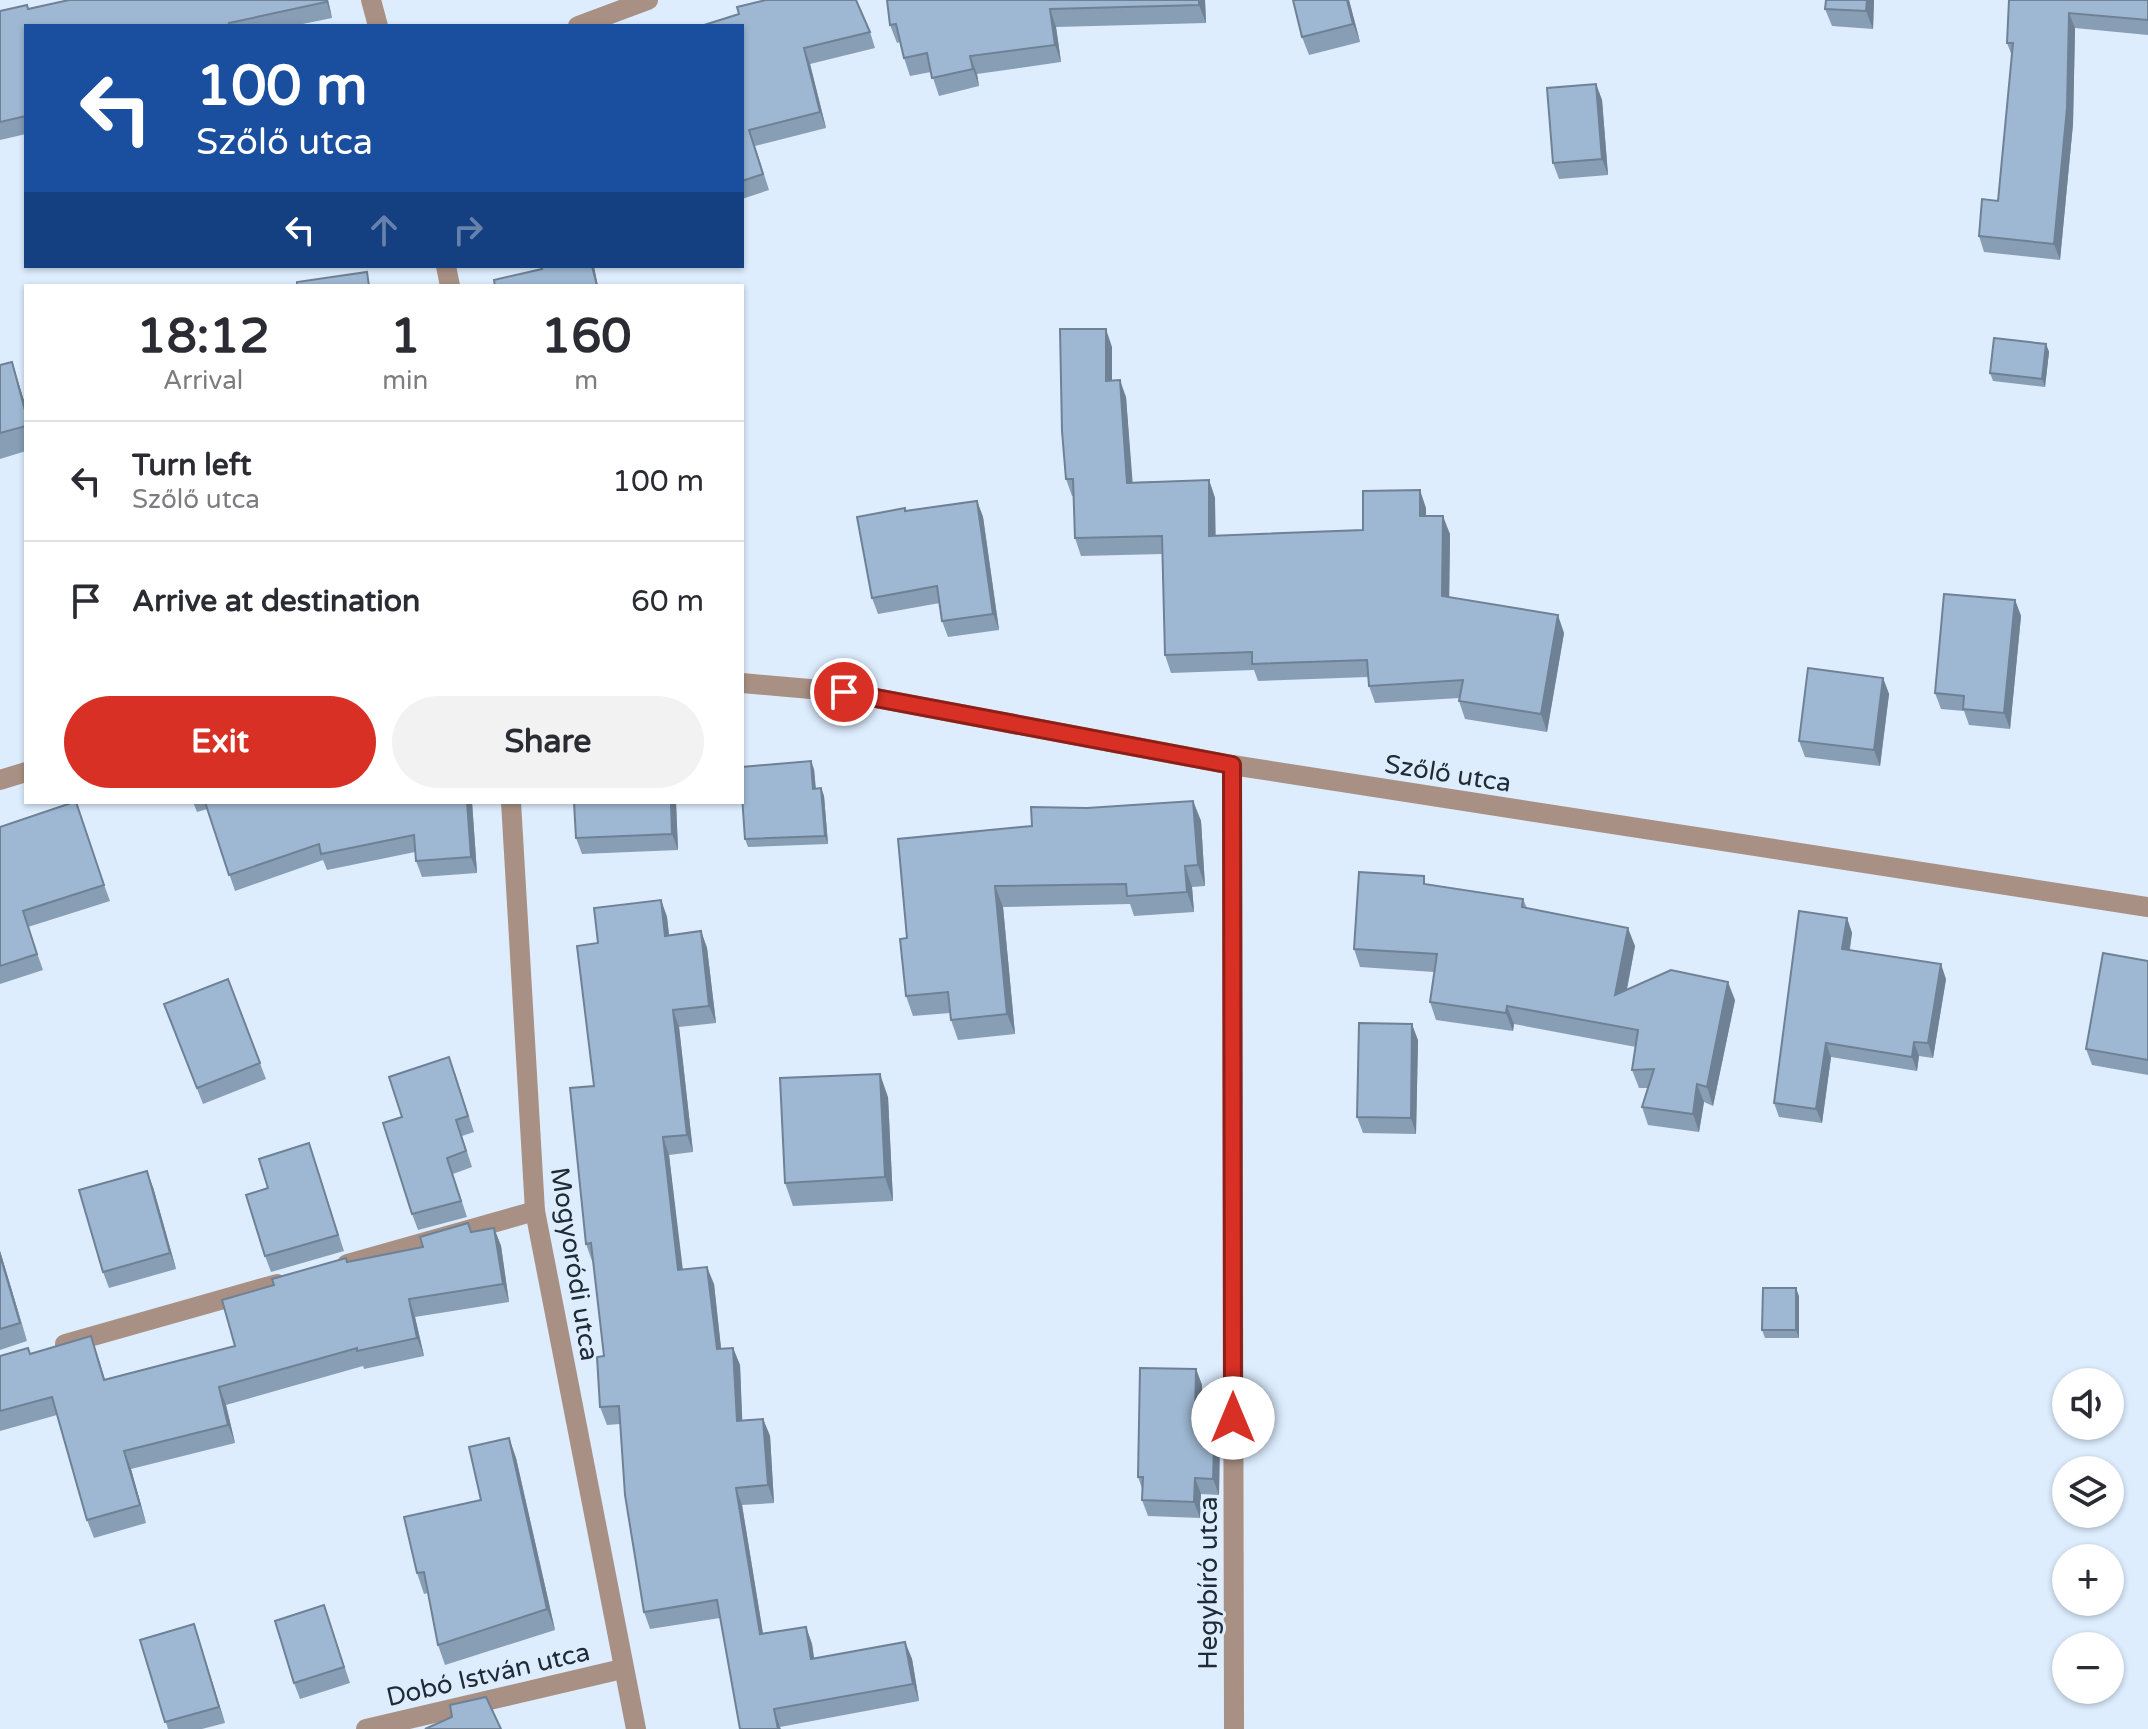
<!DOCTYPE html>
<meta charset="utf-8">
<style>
body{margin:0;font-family:"Varela Round",sans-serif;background:#f2f2f3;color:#2b2b33;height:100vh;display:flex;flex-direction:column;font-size:30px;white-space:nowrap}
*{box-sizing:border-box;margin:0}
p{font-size:26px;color:#7c7c81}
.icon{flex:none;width:44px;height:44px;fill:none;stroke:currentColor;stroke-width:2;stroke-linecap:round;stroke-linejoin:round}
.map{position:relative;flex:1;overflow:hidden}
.side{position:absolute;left:24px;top:284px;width:720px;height:520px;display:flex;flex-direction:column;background:#fff;border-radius:0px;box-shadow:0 2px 6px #0004}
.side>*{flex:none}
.guide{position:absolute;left:24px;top:24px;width:720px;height:244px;border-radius:0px;box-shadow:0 2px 6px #0004;background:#1a4fa0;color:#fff;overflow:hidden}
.tools{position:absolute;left:2052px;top:1368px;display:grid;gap:16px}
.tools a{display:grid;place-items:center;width:72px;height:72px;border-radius:50%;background:#fff;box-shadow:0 2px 6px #0004;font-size:40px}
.pin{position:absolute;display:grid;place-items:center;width:68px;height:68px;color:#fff;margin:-34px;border:4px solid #fff;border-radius:50%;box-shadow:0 2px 8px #0007}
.me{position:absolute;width:88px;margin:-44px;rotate:0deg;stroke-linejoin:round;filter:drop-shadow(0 0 6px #0008)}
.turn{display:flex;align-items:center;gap:28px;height:168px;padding:0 40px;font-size:36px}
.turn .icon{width:104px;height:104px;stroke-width:2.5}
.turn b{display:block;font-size:56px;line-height:68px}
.lanes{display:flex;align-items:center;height:76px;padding:0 40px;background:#0003;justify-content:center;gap:40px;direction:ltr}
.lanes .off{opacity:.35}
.eta{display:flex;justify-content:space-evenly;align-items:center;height:136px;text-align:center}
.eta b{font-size:48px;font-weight:800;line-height:56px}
.action{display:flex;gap:16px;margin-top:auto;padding:16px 40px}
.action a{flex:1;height:92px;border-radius:48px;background:#d93025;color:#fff;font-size:32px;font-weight:800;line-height:92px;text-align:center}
.action a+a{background:#f2f2f3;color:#2b2b33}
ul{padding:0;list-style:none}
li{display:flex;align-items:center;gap:24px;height:120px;padding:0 40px;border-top:2px solid #e1e1e2}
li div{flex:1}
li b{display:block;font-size:30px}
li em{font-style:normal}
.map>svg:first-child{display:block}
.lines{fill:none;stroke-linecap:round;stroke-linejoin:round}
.minor{stroke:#a99084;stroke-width:20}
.wall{fill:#889eb5}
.shaded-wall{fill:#6f8194}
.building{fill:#9eb8d3;stroke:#6f8194;stroke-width:2}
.route-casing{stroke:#8d1f18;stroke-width:20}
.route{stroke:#d93025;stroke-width:14}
.labels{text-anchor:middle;stroke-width:6;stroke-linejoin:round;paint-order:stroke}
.street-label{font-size:26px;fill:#202b35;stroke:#ddedfe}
</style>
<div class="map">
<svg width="2148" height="1729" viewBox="0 0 2148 1729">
<rect width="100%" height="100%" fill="#ddedfe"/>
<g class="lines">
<g class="minor">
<path d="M371,0L378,26"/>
<path d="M578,26L648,0"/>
<path d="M446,266L450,286"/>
<path d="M742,683L844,692L1232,765L2148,907"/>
<path d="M1232,765L1234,1729"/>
<path d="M0,780L26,772"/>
<path d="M511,802L535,1211L636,1729"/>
<path d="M347,1264L535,1211"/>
<path d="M65,1344L277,1284"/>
<path d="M366,1729L622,1669"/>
</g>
</g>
<g class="wall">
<path d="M328,0L332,18L293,26H26V134L0,140V11Z"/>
<path d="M887,0H1205L1206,23L1056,27L1061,62L977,74L979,86L939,96L931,72L910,76L904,58L900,42L897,43L890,25Z"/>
<path d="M1293,0H1349L1360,42L1309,55L1302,37Z"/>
<path d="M1874,0L1873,29L1832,26L1825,9Z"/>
<path d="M2009,0H2148V35L2075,28L2073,124L2060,260L1984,252L1979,236L1998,201L2012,56L2007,43Z"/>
<path d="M739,14L870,32L875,48L810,64L826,128L755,146L769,190L742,199V26Z"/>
<path d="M1596,84L1602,100L1608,175L1559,179L1553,163Z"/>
<path d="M2046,344L2049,352L2045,387L1993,381L1990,373Z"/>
<path d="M1112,347V381L1126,397L1132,482L1209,480L1215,498V536L1363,530L1426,508V516L1450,534L1449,597L1564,633L1547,732L1465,719L1459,701L1460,698L1375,703L1369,686L1368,677L1258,681L1254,670L1171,673L1165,655L1162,554L1081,556L1075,538L1074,496H1072L1066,479Z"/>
<path d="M12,362L26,407V451L0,459V365Z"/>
<path d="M977,501L983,517L999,630L948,637L942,621L940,603L878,614L872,598L906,511Z"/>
<path d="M2015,600L2021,616L2010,729L1969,725L1964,711L1941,709L1935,693Z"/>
<path d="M1883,678L1889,694L1880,766L1805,757L1799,741Z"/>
<path d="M814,769L816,788H821L824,796L828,844L748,847L745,839Z"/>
<path d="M1193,801L1201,821L1205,886L1192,887L1194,912L1134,916L1130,904L1003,907L1015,1034L958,1040L951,1020L950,1013L913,1016L906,996L907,938L1032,826L1087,808Z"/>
<path d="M74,802L110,901L28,927L43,970L0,984V827Z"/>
<path d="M193,802H472L477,873L422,877L416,861L415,852L327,870L323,860L235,891L207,809L197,812Z"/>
<path d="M676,802L678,850L582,854L576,838Z"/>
<path d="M1427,885L1523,899L1527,908L1635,946L1627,990L1735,1000L1713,1106L1704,1102L1699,1132L1648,1125L1642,1107L1648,1088H1639L1632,1070L1636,1047L1514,1024L1513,1031L1436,1020L1430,1002L1434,972L1360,967L1354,949Z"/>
<path d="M661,900L667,917L669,935L701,931L707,948L716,1023L679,1027L693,1152L669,1155L682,1270L714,1284L721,1349L733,1348L740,1365L742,1420L763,1419L770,1436L774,1503L742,1505L763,1634L806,1627L812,1644L814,1659L905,1642L912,1659L919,1701L780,1727L720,1618L650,1629L644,1612L620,1424L607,1425L600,1407L604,1356L593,1261H592L586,1244L594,1086L598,943Z"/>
<path d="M1847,918L1852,933L1850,950L1946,979L1933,1058L1919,1056L1917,1071L1831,1057L1822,1123L1779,1117L1774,1103Z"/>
<path d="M2148,961V1075L2092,1065L2086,1049Z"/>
<path d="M228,979L266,1079L203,1104L164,1004Z"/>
<path d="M1418,1040L1416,1134L1363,1133L1357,1117Z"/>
<path d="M455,1073L474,1132L462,1136L472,1167L453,1174L467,1217L418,1230L412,1214L402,1117Z"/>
<path d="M888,1097L893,1201L793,1206L785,1183Z"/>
<path d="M309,1143L344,1251L271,1272L265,1256L268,1188Z"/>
<path d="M153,1187L176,1269L109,1288L103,1272Z"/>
<path d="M494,1228L501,1246L509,1302L415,1317L424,1356L364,1369L363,1366L226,1405L235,1443L131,1469L146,1523L94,1538L87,1520L57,1415L0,1431V1356L30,1353L97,1354L105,1379L235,1346L274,1285L347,1262L423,1247L471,1232Z"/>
<path d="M0,1251L27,1341L0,1350Z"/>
<path d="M1799,1296V1338H1765L1762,1330Z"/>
<path d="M1196,1369L1202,1385V1417L1220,1433L1219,1495L1201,1494L1200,1518L1148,1516L1142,1500L1143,1491L1138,1477Z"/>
<path d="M509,1438L516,1458L555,1630L445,1665L438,1645L428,1593L424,1594L417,1573L481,1500Z"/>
<path d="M324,1605L350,1683L300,1699L294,1683Z"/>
<path d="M194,1624L225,1723L202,1729H168L140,1640Z"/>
</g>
<g class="shaded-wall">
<path d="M326,0H328L332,18Z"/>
<path d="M1199,0H1205L1206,23L1199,5Z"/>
<path d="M1347,0H1349L1360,42L1353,24Z"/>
<path d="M1867,0H1874L1873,29L1866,11Z"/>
<path d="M1050,9L1056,27L1061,62L1055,45Z"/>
<path d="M2069,13L2075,28L2073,124L2060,260L2054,244Z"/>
<path d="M804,48L810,64L826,128L820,112Z"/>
<path d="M970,56L977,74L979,86L973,69Z"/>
<path d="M1596,84L1602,100L1608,175L1602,159Z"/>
<path d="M592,266H594L598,286H597Z"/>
<path d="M1106,329L1112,347V399L1106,381Z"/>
<path d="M2046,344L2049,352L2045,387L2042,379Z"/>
<path d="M12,362L26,407V414Z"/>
<path d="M1120,380L1126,397L1134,500L1127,483Z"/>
<path d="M1209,480L1215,498L1216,553L1209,536Z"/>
<path d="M1420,490L1426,508V533L1420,516Z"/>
<path d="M977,501L983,517L999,630L993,614Z"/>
<path d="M1443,516L1450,534L1449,613L1442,596Z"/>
<path d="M2015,600L2021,616L2010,729L2004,713Z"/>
<path d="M1558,615L1564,633L1547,732L1541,714Z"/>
<path d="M1883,678L1889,694L1880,766L1874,750Z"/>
<path d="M811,761L814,769L816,797L813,789Z"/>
<path d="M821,788L824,796L828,844L825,836Z"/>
<path d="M1193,801L1201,821L1205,886L1198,865Z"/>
<path d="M467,802H472L477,873L471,857Z"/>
<path d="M671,802H676L678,850L672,834Z"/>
<path d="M1185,866L1192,887L1194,912L1187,892Z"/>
<path d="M995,886L1003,907L1015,1034L1007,1014Z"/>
<path d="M661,900L667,917L671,953L665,936Z"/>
<path d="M1847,918L1852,933L1847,963L1842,949Z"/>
<path d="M1628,928L1635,946L1622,1013L1615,995Z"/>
<path d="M701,931L707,948L716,1023L709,1006Z"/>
<path d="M1941,964L1946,979L1933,1058L1928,1043Z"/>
<path d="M1728,982L1735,1000L1713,1106L1707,1087Z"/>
<path d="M1507,1006L1514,1024L1513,1031L1506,1013Z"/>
<path d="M673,1010L679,1027L693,1152L687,1135Z"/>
<path d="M1412,1024L1418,1040L1416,1134L1411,1118Z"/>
<path d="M1914,1042L1919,1056L1917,1071L1912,1057Z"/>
<path d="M1826,1043L1831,1057L1822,1123L1816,1109Z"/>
<path d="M880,1074L888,1097L893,1201L885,1177Z"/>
<path d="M1697,1084L1704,1102L1699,1132L1693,1114Z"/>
<path d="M663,1137L669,1155L685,1287L678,1270Z"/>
<path d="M147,1171L153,1187L176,1269L170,1253Z"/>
<path d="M494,1228L501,1246L509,1302L503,1284Z"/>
<path d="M0,1251L27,1341L0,1255Z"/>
<path d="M707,1267L714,1284L723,1366L717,1349Z"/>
<path d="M1796,1288L1799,1296V1338L1796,1330Z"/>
<path d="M409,1299L415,1317L424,1356L417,1338Z"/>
<path d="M91,1336L97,1354L110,1398L104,1380Z"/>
<path d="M733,1348L740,1365L743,1438L737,1421Z"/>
<path d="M1196,1369L1202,1385L1201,1433L1195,1417Z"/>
<path d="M219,1387L226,1405L235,1443L228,1425Z"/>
<path d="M1215,1417L1220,1433L1219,1495L1213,1479Z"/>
<path d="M763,1419L770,1436L774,1503L768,1485Z"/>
<path d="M509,1438L516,1458L555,1630L547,1609Z"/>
<path d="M124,1451L131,1469L146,1523L140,1505Z"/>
<path d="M1195,1478L1201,1494L1200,1518L1194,1502Z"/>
<path d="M736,1488L742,1505L766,1652L760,1634Z"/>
<path d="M194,1624L199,1640L225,1723L219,1707Z"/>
<path d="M806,1627L812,1644L817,1677L811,1659Z"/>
<path d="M905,1642L912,1659L919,1701L913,1684Z"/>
<path d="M774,1709L780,1727L781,1729H778Z"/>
</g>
<g class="building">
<path d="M69,0H326V2L229,23L230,26H26V116L0,122V11L27,5L28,9Z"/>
<path d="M766,0H856L870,32L804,48L820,112L749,130L763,174L742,181V26H701L739,14L737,7Z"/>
<path d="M887,0H1199V5L1050,9L1055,45L970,56L973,69L932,78L927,53L904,58L896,24L890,25Z"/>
<path d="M1293,0H1347L1353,24L1302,37Z"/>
<path d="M1826,0H1867L1866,11L1825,9Z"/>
<path d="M2009,0H2148V20L2069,13L2067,108L2054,244L1979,236L1982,199L1998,201L2013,43H2007Z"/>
<path d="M1596,84L1602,159L1553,163L1547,88Z"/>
<path d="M541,266H592L597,286H495L494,280L542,269Z"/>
<path d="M367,272L369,286H297V282Z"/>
<path d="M1060,329H1106V381L1120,380L1127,483L1209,480V536L1363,530V491L1420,490V516H1443L1442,596L1558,615L1541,714L1459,701L1463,680L1369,686L1367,660L1252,664V652L1165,655L1162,536L1075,538L1073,479H1066L1062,431Z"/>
<path d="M1994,338L2046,344L2042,379L1990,373Z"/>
<path d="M12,362L26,414V426L0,433V365Z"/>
<path d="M977,501L993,614L942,621L937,586L872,598L857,517L905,508V511Z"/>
<path d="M1944,594L2015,600L2004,713L1963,709L1964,696L1935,693Z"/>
<path d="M1808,668L1883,678L1874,750L1799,741Z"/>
<path d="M811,761L813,789L821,788L825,836L745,839L742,796V767Z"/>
<path d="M1193,801L1198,865L1185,866L1187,892L1127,896L1126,884L995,886L1007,1014L951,1020L948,992L906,996L900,939L907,938L898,839L1032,826L1031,807L1087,808Z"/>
<path d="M74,802H76L104,885L23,911L37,954L0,966V827Z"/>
<path d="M205,802H467L471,857L416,861L414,835L321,854L319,844L229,875Z"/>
<path d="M574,802H671L672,834L576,838Z"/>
<path d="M1359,872L1424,876V884L1523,899L1522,907L1628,928L1615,995L1671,970L1728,982L1707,1087L1697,1084L1693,1114L1642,1107L1654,1069L1632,1070L1638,1030L1507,1006L1506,1013L1430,1002L1437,954L1354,949Z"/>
<path d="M661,900L665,936L701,931L709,1006L673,1010L687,1135L663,1137L678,1270L707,1267L717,1349L733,1348L737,1421L763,1419L768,1485L736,1488L760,1634L806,1627L811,1659L905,1642L913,1684L774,1709L778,1729H740L717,1600L644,1612L625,1495L619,1406L600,1407L597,1357L604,1356L591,1243L586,1244L570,1088L594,1086L577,946L598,943L594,908Z"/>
<path d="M1799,911L1847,918L1842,949L1941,964L1928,1043L1914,1042L1912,1057L1826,1043L1816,1109L1774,1103Z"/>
<path d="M2103,953L2148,961V1060L2086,1049Z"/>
<path d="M228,979L260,1063L197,1088L164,1004Z"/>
<path d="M1359,1023L1412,1024L1411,1118L1357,1117Z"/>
<path d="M449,1057L468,1116L456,1120L466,1151L447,1158L461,1201L412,1214L383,1123L402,1117L389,1077Z"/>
<path d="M880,1074L885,1177L785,1183L780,1078Z"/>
<path d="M309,1143L338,1235L265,1256L246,1195L268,1188L259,1159Z"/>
<path d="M147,1171L170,1253L103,1272L79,1190Z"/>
<path d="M468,1223L471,1232L494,1228L503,1284L409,1299L417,1338L357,1351V1348L219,1387L228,1425L124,1451L140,1505L87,1520L52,1397L0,1411V1356L28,1348L30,1354L91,1336L104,1380L235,1346L222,1300L274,1285L272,1279L346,1258L347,1262L423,1247L420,1237Z"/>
<path d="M0,1255L20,1323L0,1329Z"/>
<path d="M1763,1288H1796V1330H1762Z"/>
<path d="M1140,1368L1196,1369L1195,1417H1215L1213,1479L1195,1478L1194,1502L1142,1500L1143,1477H1138Z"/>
<path d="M509,1438L547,1609L438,1645L424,1572L417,1573L404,1517L481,1500L469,1447Z"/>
<path d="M324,1605L344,1667L294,1683L275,1621Z"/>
<path d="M194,1624L219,1707L165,1722L140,1640Z"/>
<path d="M486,1697L501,1729H425L452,1717L450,1705Z"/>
</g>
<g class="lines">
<defs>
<path id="route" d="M844,692L1232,765L1233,1418"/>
</defs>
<use href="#route" class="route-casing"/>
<use href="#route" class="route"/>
</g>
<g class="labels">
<g class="street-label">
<text transform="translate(1448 773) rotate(9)" y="9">Szőlő utca</text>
<text transform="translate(575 1264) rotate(81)" y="9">Mogyoródi utca</text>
<text transform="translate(1208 1583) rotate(-90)" y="9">Hegybíró utca</text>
<text transform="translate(488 1674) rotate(-13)" y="9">Dobó István utca</text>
</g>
</g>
</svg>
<div class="tools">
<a><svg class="icon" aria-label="sound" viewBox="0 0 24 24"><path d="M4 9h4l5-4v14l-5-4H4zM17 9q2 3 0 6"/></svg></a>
<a><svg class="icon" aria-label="layers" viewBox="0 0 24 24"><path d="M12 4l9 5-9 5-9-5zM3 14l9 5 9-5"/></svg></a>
<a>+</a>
<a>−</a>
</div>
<div class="pin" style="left:844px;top:692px;background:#d93025"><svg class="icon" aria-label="arrive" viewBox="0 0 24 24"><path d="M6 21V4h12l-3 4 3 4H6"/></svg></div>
<svg class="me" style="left:1233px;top:1418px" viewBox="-20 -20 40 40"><circle r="19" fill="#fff"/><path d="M0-13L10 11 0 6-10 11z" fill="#d93025"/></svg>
<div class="guide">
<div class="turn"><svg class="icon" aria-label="left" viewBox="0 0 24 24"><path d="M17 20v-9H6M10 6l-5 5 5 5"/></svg><div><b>100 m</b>Szőlő utca</div></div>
<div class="lanes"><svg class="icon" aria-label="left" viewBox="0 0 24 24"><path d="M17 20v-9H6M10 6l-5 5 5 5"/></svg><svg class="icon off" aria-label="ahead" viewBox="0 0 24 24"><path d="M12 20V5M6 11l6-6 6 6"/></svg><svg class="icon off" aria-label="right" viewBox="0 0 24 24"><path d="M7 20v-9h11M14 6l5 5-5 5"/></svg></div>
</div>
<section class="side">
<div class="eta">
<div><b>18:12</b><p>Arrival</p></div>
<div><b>1</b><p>min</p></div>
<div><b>160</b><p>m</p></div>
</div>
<ul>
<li><svg class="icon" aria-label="left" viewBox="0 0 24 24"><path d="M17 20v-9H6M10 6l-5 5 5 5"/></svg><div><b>Turn left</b><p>Szőlő utca</p></div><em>100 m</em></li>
<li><svg class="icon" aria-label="arrive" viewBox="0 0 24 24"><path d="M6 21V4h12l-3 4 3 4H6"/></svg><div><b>Arrive at destination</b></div><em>60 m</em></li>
</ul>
<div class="action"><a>Exit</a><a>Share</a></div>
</section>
</div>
